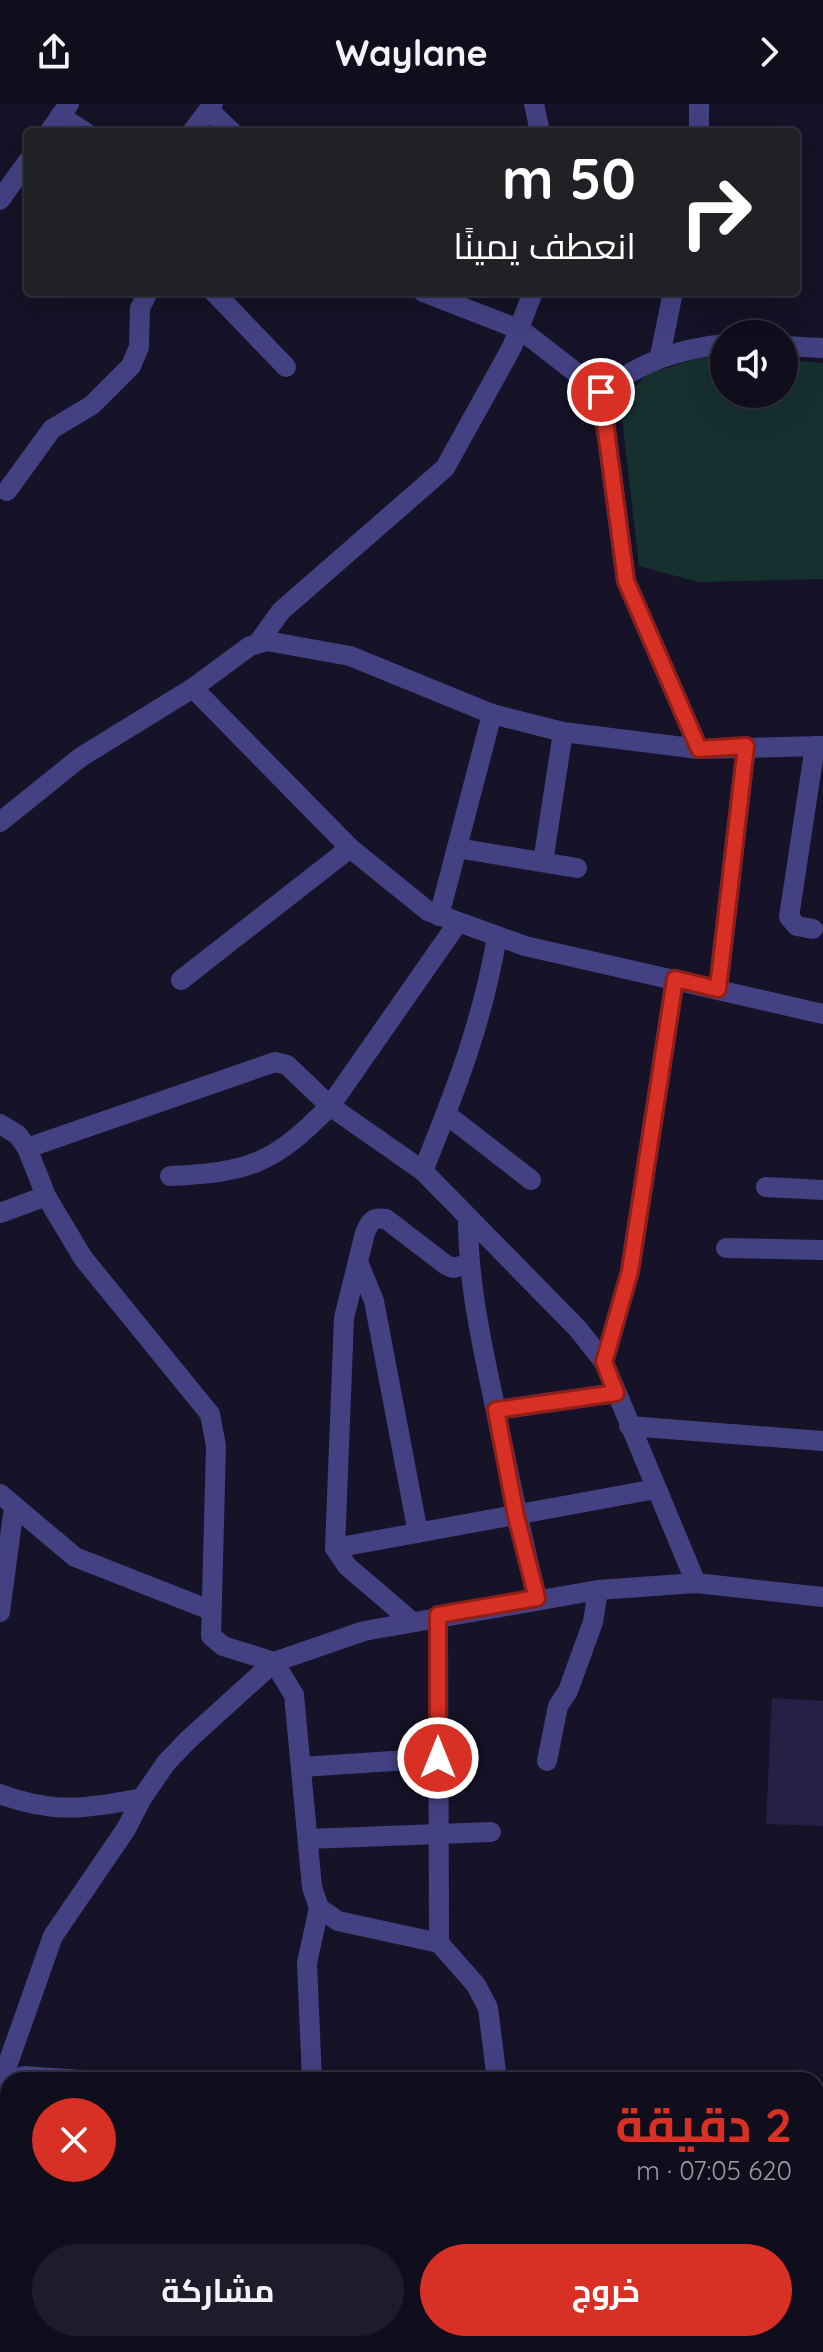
<!DOCTYPE html>
<html lang="ar">
<meta charset="utf-8">
<style>
body{margin:0;font-family:Quicksand,Cairo,sans-serif;background:#1e1c2a;color:#f1f3f6;direction:rtl;height:100vh;display:flex;flex-direction:column;font-size:30px;white-space:nowrap}
*{box-sizing:border-box;margin:0}
p{font-size:26px;color:#9c9ca4}
.icon{flex:none;width:44px;height:44px;fill:none;stroke:currentColor;stroke-width:2;stroke-linecap:round;stroke-linejoin:round}
.map{position:relative;flex:1;overflow:hidden;direction:ltr}
.panel{position:absolute;left:0px;top:1968px;width:824px;height:280px;display:flex;flex-direction:column;background:#100e1d;border-radius:24px 24px 0 0;box-shadow:0 8px 32px #0002,0 0 0 2px #302e3b;direction:rtl}
.panel>*{flex:none}
.banner{position:absolute;left:24px;top:24px;width:776px;height:168px;border-radius:8px;box-shadow:0 8px 32px #0002,0 0 0 2px #302e3b;direction:rtl;background:#202124;color:#fff;overflow:hidden}
.tools{position:absolute;left:710px;top:216px;display:grid;gap:16px}
.tools a{display:grid;place-items:center;width:88px;height:88px;border-radius:50%;background:#100e1d;box-shadow:0 8px 32px #0002,0 0 0 2px #302e3b;font-size:40px}
.pin{position:absolute;display:grid;place-items:center;width:68px;height:68px;color:#fff;margin:-34px;border:4px solid #fff;border-radius:50%;box-shadow:0 2px 8px #0007}
.me{position:absolute;width:88px;margin:-44px;rotate:0deg;stroke-linejoin:round;filter:drop-shadow(0 0 6px #0008)}
.turn{display:flex;align-items:center;gap:28px;height:168px;padding:0 32px;font-size:36px}
.turn .icon{width:104px;height:104px;stroke-width:2.5}
.turn b{display:block;font-size:56px;line-height:68px}
.round{display:grid;place-items:center;flex:none;width:84px;height:84px;border-radius:42px;background:#1e1c2a}
.overview{display:flex;align-items:center;justify-content:space-between;height:136px;padding:0 32px}
h1{font-size:48px;font-weight:700;line-height:60px;color:#d93025}
.cta{display:flex;gap:16px;margin-top:auto;padding:16px 32px}
.cta a{flex:1;height:92px;border-radius:48px;background:#d93025;color:#fff;font-size:32px;font-weight:700;line-height:92px;text-align:center}
.cta a+a{background:#1e1c2a;color:#f1f3f6}
header{display:flex;justify-content:space-between;align-items:center;height:104px;padding:0 32px;background:#100e1d;font-size:36px;font-weight:700}
.map>svg:first-child{display:block}
.green{fill:#16302f}
.building{fill:#272046}
.lines{fill:none;stroke-linecap:round;stroke-linejoin:round}
.minor{stroke:#434182;stroke-width:20}
.route-casing{stroke:#8d1f18;stroke-width:20}
.route{stroke:#d93025;stroke-width:14}
</style>
<header><svg class="icon" aria-label="forward" viewBox="0 0 24 24"><path d="M9 5l7 7-7 7"/></svg>Waylane<svg class="icon" aria-label="share" viewBox="0 0 24 24"><path d="M12 15V3M7 8l5-5 5 5M5 13v7h14v-7"/></svg></header>
<div class="map">
<svg width="823" height="2248" viewBox="0 0 823 2248">
<rect width="100%" height="100%" fill="#161227"/>
<g class="green">
<path d="M710,250L724,251V290H784V256L823,259V475L698,478L639,462L620,296L648,270Z"/>
<path d="M5,1996H8V2240H242L252,2248H0V2003Z"/>
<path d="M331,2240H527L530,2248H326Z"/>
</g>
<path class="building" d="M772,1594L823,1597V1722L766,1720Z"/>
<g class="lines">
<g class="minor">
<path d="M534,0L540,28"/>
<path d="M699,0V28"/>
<path d="M209,6L232,28"/>
<path d="M60,12L85,28"/>
<path d="M49,28L69,0"/>
<path d="M192,28L213,0"/>
<path d="M0,96L28,57"/>
<path d="M214,188L286,263"/>
<path d="M423,188L521,226L601,288L626,477L699,645"/>
<path d="M784,242L823,244"/>
<path d="M660,252L673,188"/>
<path d="M601,288C640,259 676,245 724,240"/>
<path d="M7,387L52,325L92,301L131,262L139,243L140,204L148,188"/>
<path d="M258,539L281,507L445,364L512,243L533,188"/>
<path d="M193,584L350,744L428,807L525,842L823,910"/>
<path d="M0,718L81,653L193,584L250,542L267,537L350,552L492,610L563,628L699,645L823,642"/>
<path d="M457,744L577,764"/>
<path d="M543,758L563,628"/>
<path d="M439,812L492,610"/>
<path d="M813,825L797,822L789,813L815,642"/>
<path d="M181,876L350,744"/>
<path d="M718,885L746,642"/>
<path d="M446,1010L531,1076"/>
<path d="M0,1020L18,1031L27,1044L46,1092L83,1154L210,1310L216,1342L211,1532L223,1542L274,1558L294,1591L312,1783L319,1804L338,1817L439,1839"/>
<path d="M27,1044L275,958L287,961L330,1002L457,820"/>
<path d="M423,1067C455,988 483,917 497,832"/>
<path d="M170,1072C250,1068 273,1060 330,1002L423,1067L578,1225L604,1258L696,1479"/>
<path d="M766,1083L823,1086"/>
<path d="M0,1109L46,1092"/>
<path d="M468,1115C468,1180 482,1240 495,1303C508,1367 521,1431 537,1494"/>
<path d="M726,1144L823,1146"/>
<path d="M358,1158L374,1197L418,1429"/>
<path d="M604,1258L630,1167L675,875"/>
<path d="M496,1306L616,1289"/>
<path d="M629,1322L823,1337"/>
<path d="M0,1390L75,1453L210,1506"/>
<path d="M335,1444L656,1385"/>
<path d="M0,1508L14,1403"/>
<path d="M438,1511L439,1839L476,1881L488,1904L497,1976"/>
<path d="M410,1516L347,1462L335,1444L344,1214L365,1129C370,1117 373,1113 386,1115L446,1161L453,1164L468,1160"/>
<path d="M547,1657L558,1602L568,1587L593,1518L598,1486"/>
<path d="M302,1663L438,1654"/>
<path d="M0,1690C53,1710 87,1705 142,1694L166,1659L188,1636L274,1558L364,1527L598,1486L696,1479L823,1493"/>
<path d="M308,1735L491,1728"/>
<path d="M11,1976L24,1972L81,1976"/>
<path d="M312,1976L307,1859L319,1804"/>
<path d="M1,1979L53,1832L126,1725L142,1694"/>
<path d="M816,2087H823"/>
<path d="M816,2234L823,2201"/>
<path d="M546,2240L550,2248"/>
<path d="M740,2240L768,2248"/>
<path d="M715,2248L722,2241L733,2240"/>
</g>
</g>
<g class="lines">
<defs>
<path id="route" d="M438,1654V1511L537,1494L516,1412L496,1306L616,1289L604,1258L630,1167L675,875L718,885L746,642L699,645L626,477L601,288"/>
</defs>
<use href="#route" class="route-casing"/>
<use href="#route" class="route"/>
</g>
</svg>
<div class="tools">
<a><svg class="icon" aria-label="sound" viewBox="0 0 24 24"><path d="M4 9h4l5-4v14l-5-4H4zM17 9q2 3 0 6"/></svg></a>
</div>
<div class="pin" style="left:601px;top:288px;background:#d93025"><svg class="icon" aria-label="arrive" viewBox="0 0 24 24"><path d="M6 21V4h12l-3 4 3 4H6"/></svg></div>
<svg class="me" style="left:438px;top:1654px" viewBox="-20 -20 40 40"><circle r="17" fill="#d93025" stroke="#fff" stroke-width="3"/><path d="M0-11L8 9 0 5-8 9z" fill="#fff"/></svg>
<div class="banner">
<div class="turn"><svg class="icon" aria-label="right" viewBox="0 0 24 24"><path d="M7 20v-9h11M14 6l5 5-5 5"/></svg><div><b>50 m</b>انعطف يمينًا</div></div>
</div>
<section class="panel">
<div class="overview"><div><h1>2 دقيقة</h1><p>620 m · 07:05</p></div><a class="round" style="background:#d93025;color:#fff"><svg class="icon" aria-label="close" viewBox="0 0 24 24"><path d="M6 6l12 12M18 6L6 18"/></svg></a></div>
<div class="cta"><a>خروج</a><a>مشاركة</a></div>
</section>
</div>
